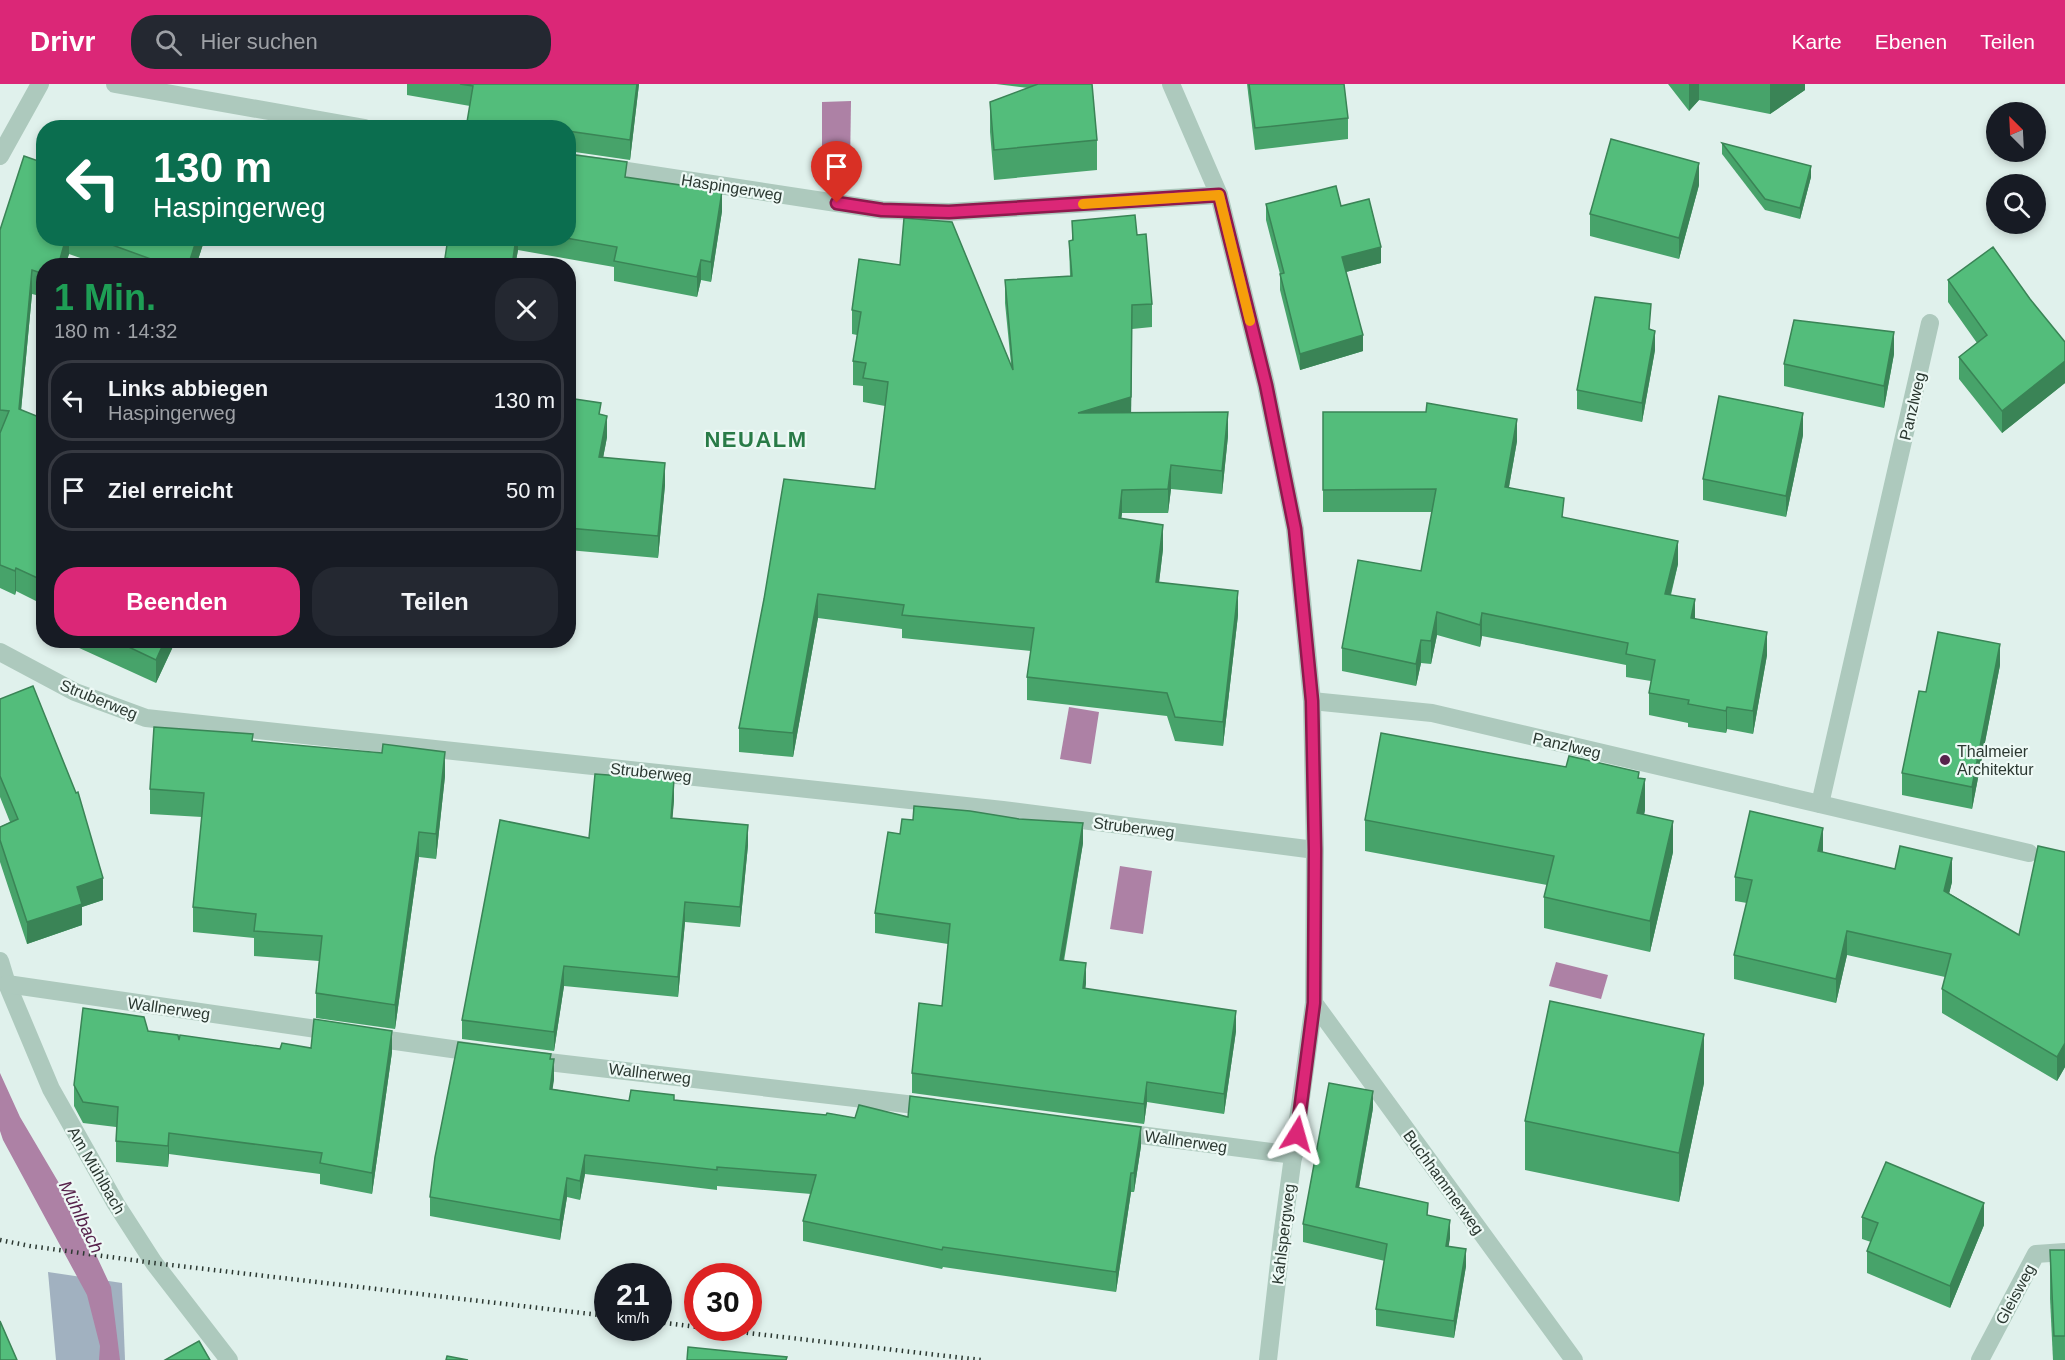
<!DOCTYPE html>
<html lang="de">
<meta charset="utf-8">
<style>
body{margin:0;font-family:Helvetica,sans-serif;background:#242831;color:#f1f3f6;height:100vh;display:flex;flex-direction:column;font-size:22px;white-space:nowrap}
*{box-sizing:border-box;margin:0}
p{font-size:20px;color:#9ea1a6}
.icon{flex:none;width:33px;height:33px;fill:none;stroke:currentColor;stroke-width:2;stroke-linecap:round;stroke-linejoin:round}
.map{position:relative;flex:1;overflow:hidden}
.drawer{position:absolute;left:36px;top:174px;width:540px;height:390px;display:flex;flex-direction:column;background:#171b24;border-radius:24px;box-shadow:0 3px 9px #0003}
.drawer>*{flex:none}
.top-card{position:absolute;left:36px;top:36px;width:540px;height:126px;border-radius:24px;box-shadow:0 3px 9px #0003;background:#0b6e4f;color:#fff;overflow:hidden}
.needle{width:39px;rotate:336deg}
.controls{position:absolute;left:1986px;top:18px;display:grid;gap:12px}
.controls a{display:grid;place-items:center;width:60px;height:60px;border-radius:50%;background:#171b24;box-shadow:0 3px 9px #0003;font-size:30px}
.speed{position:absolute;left:594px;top:1179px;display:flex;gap:12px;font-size:30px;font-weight:700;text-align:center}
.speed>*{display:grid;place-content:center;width:78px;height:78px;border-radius:50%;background:#171b24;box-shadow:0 3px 9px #0003;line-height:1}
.speed small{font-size:15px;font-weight:400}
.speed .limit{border:9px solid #d22;background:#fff;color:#111}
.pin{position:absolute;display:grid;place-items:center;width:51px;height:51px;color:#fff;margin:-62px -26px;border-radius:50% 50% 50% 0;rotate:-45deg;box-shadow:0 0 6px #0007}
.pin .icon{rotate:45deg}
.me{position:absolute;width:66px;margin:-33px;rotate:8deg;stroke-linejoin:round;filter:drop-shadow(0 0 4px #0008)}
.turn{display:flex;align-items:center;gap:21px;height:126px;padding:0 18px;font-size:27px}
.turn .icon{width:78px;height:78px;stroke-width:2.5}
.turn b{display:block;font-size:42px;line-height:51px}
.round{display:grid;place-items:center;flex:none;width:63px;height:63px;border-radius:24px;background:#242831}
.headline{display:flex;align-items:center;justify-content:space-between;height:102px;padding:0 18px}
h1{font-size:36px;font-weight:800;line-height:45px;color:#1e9e55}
.cta{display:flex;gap:12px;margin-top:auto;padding:12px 18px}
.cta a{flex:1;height:69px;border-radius:24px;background:#db2777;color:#fff;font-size:24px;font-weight:800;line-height:69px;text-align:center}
.cta a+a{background:#242831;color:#f1f3f6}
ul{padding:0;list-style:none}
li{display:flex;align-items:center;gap:18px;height:81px;margin:0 12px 9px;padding:0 6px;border:3px solid #363941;border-radius:24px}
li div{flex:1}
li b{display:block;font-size:22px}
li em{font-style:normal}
header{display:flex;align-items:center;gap:36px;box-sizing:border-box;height:84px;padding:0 30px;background:#db2777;color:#fff}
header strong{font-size:28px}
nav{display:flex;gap:33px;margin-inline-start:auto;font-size:21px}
.search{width:420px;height:54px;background:#242831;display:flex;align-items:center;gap:15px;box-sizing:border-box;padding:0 21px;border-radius:24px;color:#9ea1a6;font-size:22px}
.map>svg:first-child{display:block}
.green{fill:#a1b1c0}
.water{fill:#ad81a5}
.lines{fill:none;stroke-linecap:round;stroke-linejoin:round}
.street{stroke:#adc9bd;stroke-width:18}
.rail{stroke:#2b3831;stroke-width:4.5;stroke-dasharray:1.5 4.5;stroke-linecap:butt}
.wall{fill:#47a36a}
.shaded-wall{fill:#3a8456}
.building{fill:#53bd7b;stroke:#3a8456;stroke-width:1.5}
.route-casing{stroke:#8e194d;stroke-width:15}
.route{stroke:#db2777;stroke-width:10}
.slow{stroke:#f59e0b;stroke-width:10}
.poi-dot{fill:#57234c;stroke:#edf9f5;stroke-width:2}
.labels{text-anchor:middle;stroke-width:4.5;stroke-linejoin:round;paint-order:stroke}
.street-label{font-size:16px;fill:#2b3831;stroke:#edf9f5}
.poi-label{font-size:16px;fill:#2b3831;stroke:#edf9f5;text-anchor:start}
.water-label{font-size:18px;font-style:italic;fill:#57234c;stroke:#edf9f5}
.district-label{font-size:22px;font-weight:bold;letter-spacing:1.5px;fill:#297b47;stroke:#edf9f5}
</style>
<header>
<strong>Drivr</strong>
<div class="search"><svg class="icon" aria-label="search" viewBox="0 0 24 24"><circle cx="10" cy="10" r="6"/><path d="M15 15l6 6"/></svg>Hier suchen</div>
<nav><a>Karte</a><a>Ebenen</a><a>Teilen</a></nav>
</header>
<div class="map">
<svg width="2065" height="1276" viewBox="0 0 2065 1276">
<rect width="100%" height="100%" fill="#e0f1ec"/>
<path class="green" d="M48,1188L122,1199L125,1276H56Z"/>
<g class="water">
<path d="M851,17L850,81L822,80V18Z"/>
<path d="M1069,623L1099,628L1091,680L1060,675Z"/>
<path d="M1120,782L1152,787L1143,850L1110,845Z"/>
<path d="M1556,878L1608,891L1601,915L1549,902Z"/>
<path d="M0,989L20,1033L76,1128L111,1203L120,1276H99L100,1262L87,1211L3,1056L0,1047Z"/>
</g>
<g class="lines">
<g class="street">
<path d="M115,0L365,44"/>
<path d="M1171,0L1219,111L1266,301L1295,445L1312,617L1315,766L1314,919L1282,1153L1268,1276"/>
<path d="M0,72L40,0"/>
<path d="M568,78L882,126L949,128L1219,111"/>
<path d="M0,568L75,608L146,634L1003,726L1315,766"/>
<path d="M1312,617L1432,629L2029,769"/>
<path d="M1820,720L1930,239"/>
<path d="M0,877L7,900L51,1005L116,1120L154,1179L229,1276"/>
<path d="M7,900L337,948"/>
<path d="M1314,919L1574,1276"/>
<path d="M367,953L480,969"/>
<path d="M531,976L932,1023"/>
<path d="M1117,1048L1294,1071"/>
<path d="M1980,1276L2036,1170L2065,1168"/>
</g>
<g class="rail">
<path d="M0,1156L30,1162L154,1179L608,1232"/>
<path d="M658,1238L698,1243"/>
<path d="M705,1244L981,1276"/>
</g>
</g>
<g class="wall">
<path d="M407,0H639L630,76L568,67V44L470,22L407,11Z"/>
<path d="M996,0H1092L1097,56V86L994,96L990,48V18L1028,4Z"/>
<path d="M1247,0H1344L1348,34V55L1255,66Z"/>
<path d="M1668,0H1805V6L1770,30L1699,16L1689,27Z"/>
<path d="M1722,59L1811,93L1800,135L1765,126L1722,70Z"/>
<path d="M627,93L722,127L711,198L701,196L697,213L614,197V183L518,166L515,182H445V174L448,154H568Z"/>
<path d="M1699,101L1679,175L1590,152V130Z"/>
<path d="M1266,120L1341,122L1381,179L1346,188L1363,267L1300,286L1280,206V190L1266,136Z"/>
<path d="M1072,137L1137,151L1152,220V243L1132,245L1131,329L1228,352L1222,410L1171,405L1168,429H1122L1121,434L1163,465L1159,499L1238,531L1223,662L1175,657L1167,632L1027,616V593L1031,567L902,554V545L818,534L793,673L739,668V644L875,405L885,322L863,318V302L853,301V277L857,251L852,250V226L859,175L1011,280L1005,219V196L1070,192L1069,157H1072Z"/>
<path d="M0,146L44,154H205L196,182H103L69,170L65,182H44V213L32,210L21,326L44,335V521L16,507L15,511L0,504Z"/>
<path d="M1948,196L2065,258V299L2002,349L1959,295V273L1977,259L1948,218Z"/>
<path d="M1650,245L1655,266L1642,338L1577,325V306Z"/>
<path d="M1894,270L1884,324L1784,302V280Z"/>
<path d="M568,314L601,331L607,353L603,374L665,401L658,474L568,466Z"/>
<path d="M1323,328L1517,357L1509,403L1564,433L1678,480L1671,511L1695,535L1767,571L1753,650L1727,645L1726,649L1688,643V639L1649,631V609L1651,597L1626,593V581L1482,552L1480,563L1437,551L1431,580L1421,579L1416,602L1342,587V564L1421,487L1432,428H1323Z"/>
<path d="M1803,351L1786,433L1703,416V395Z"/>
<path d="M77,556H176L156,599L77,563Z"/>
<path d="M2000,581L1972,725L1902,711V689L1926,608Z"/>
<path d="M0,615L103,816L82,823V841L27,860L0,778V743L10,738L0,713Z"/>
<path d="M253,657L445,692L436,775L419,773L395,945L316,934V909L319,877L254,872V854L193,848V823L202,733L150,730V705Z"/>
<path d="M1566,683L1639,694L1645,726L1644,731L1673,768L1650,868L1544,844V813L1547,801L1365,767V736Z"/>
<path d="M674,716L672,734L748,761L740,843L685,838L678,913L564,902L554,967L462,955V936L589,754Z"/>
<path d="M900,750L1083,759L1064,877L1086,899L1085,905L1236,947L1224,1030L1147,1018L1144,1040L912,1009V989L942,922L948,860L875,849V829Z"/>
<path d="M1823,768L1952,798L1949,809L2019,851L2065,768V983L2057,997L1942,929V905L1945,893L1847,871L1836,919L1734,895V871L1747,819L1735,817V793Z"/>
<path d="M148,947L179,956L280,965L311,964L392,968L372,1110L320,1100V1090L169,1070L168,1083L116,1078V1043L83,1039L74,1022V1001Z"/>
<path d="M551,975L554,995L552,1005L629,1017H674L855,1034L908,1033L1141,1062L1134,1108H1131L1116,1208L943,1183L942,1185L803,1157V1137L811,1110L717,1102V1106L585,1090L580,1116L567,1113L560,1156L430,1132V1113Z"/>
<path d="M1704,999L1679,1118L1525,1086V1037Z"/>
<path d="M1373,1024L1359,1104L1428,1131L1450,1154L1448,1162L1466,1182L1454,1254L1376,1242V1225L1385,1177L1303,1158V1140Z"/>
<path d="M1862,1133L1984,1141L1950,1224L1867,1189V1167L1871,1158L1862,1155Z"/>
<path d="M2050,1166H2065V1276H2053L2050,1215Z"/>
</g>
<g class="shaded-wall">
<path d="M637,0H639L630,76V56Z"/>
<path d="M1689,0H1699V16L1689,27Z"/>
<path d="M1770,0H1805V6L1770,30Z"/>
<path d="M1699,79V101L1679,175V154Z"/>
<path d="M1811,82V93L1800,135V124Z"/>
<path d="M722,107V127L711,198V178Z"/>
<path d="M66,154H69V170L65,182H58Z"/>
<path d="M197,154H205L196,182H188Z"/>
<path d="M516,154H518V166L515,182H512Z"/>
<path d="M1381,163V179L1342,189V173Z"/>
<path d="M701,176V196L697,213V193Z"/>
<path d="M32,186V210L19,348V325Z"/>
<path d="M1132,245L1131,337L1078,329Z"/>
<path d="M1655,247V266L1642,338V319Z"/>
<path d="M1894,248V270L1884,324V302Z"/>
<path d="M1363,251V267L1300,286V270Z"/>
<path d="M2065,277V299L2002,349V327Z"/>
<path d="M1228,328V352L1222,410V387Z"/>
<path d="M1803,329V351L1786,433V412Z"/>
<path d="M607,332V353L599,395V373Z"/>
<path d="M1517,335V357L1505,425V403Z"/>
<path d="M665,379V401L658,474V452Z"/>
<path d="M1171,381V405L1168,429V405Z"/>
<path d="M1122,406V429L1119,457V434Z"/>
<path d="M1163,441V465L1156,522V498Z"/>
<path d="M1678,457V480L1665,532V510Z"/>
<path d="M16,484V507L15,511V487Z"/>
<path d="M1238,507V531L1223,662V638Z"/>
<path d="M818,510V534L793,673V649Z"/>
<path d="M1695,515V538L1691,534Z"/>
<path d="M1437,528V551L1431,580V557Z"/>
<path d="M1482,529V552L1480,563V541Z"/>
<path d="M1767,548V571L1753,650V627Z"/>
<path d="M165,556H176L156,599V576Z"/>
<path d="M1421,556V579L1416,602V580Z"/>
<path d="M2000,560V581L1972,725V703Z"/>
<path d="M1727,623V645L1726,649V627Z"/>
<path d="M445,668V692L436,775V750Z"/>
<path d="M1645,695V726L1637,760V729Z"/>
<path d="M674,696V716L671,754V734Z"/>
<path d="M1673,737V768L1650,868V837Z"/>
<path d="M1083,739V759L1060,896V876Z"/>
<path d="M748,741V761L740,843V823Z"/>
<path d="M1823,744V768L1818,767Z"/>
<path d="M419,748V773L395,945V921Z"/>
<path d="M1952,774V798L1944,831V807Z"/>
<path d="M103,794V816L82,823V841L27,860V838L77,803Z"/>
<path d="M685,818V838L678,913V893Z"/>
<path d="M1847,847V871L1836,919V895Z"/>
<path d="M1086,879V899L1083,924V904Z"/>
<path d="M564,882V902L554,967V948Z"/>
<path d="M1236,927V947L1224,1030V1010Z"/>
<path d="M392,947V968L372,1110V1089Z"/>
<path d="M1704,950V999L1679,1118V1069Z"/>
<path d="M2065,959V983L2057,997V973Z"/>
<path d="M554,975V995L550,1024V1005Z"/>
<path d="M1147,998V1018L1144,1040V1020Z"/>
<path d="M1373,1007V1024L1356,1120V1103Z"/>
<path d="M1141,1043V1062L1134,1108V1089Z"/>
<path d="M169,1049V1070L168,1083V1062Z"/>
<path d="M585,1071V1090L580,1116V1097Z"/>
<path d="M1131,1089V1108L1116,1208V1188Z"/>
<path d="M567,1094V1113L560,1156V1136Z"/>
<path d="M1984,1119V1141L1950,1224V1202Z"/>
<path d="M1450,1136V1154L1446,1179V1162Z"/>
<path d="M1466,1165V1182L1454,1254V1237Z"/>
</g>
<g class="building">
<path d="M460,0H637L630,56L568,47V44H466L473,2Z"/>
<path d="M1038,0H1092L1097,56L994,66L990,18Z"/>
<path d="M1249,0H1344L1348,34L1255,44Z"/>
<path d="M1611,55L1699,79L1679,154L1590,130Z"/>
<path d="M1722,59L1811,82L1800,124L1765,115Z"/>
<path d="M568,70L627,78L625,93L722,107L711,178L701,176L697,193L614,177L617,163L566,154H568Z"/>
<path d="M24,72L44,79V154H66L58,182H44V190L32,186L19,325L44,335V497L16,484L15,487L0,481V349L9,327L0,326V146Z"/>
<path d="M1336,102L1341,122L1369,115L1381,163L1342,173L1363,251L1300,270L1280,190L1284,189L1266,120Z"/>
<path d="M1135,131L1137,151L1146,150L1152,220L1132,221L1131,313L1078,329L1228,328L1222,387L1171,381L1168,405L1122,406L1119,434L1163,441L1156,498L1238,507L1223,638L1175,633L1167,609L1027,593L1034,544L902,531L904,521L818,510L793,649L739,644L764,515L784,395L875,405L888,298L863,294L866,279L853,277L861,228L852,226L859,175L900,181L904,134L952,138L1013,286L1005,196L1072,192L1069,157L1073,156L1072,137Z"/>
<path d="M93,154H197L188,182H170Z"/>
<path d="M448,154H516L512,182H490L445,174Z"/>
<path d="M1993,163L2030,215L2065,258V277L2002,327L1959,273L1987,251L1948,196Z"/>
<path d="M1595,213L1651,220L1649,245L1655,247L1642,319L1577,306Z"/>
<path d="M1794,236L1894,248L1884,302L1784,280Z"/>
<path d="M1719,312L1803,329L1786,412L1703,395Z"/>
<path d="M568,314L601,319L599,330L607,332L599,373L665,379L658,452L568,444Z"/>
<path d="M1427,319L1517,335L1505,403L1564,414L1562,433L1678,457L1665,510L1695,515L1691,534L1767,548L1753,627L1727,623L1726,627L1688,620L1689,616L1649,609L1655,576L1626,570L1628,559L1482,529L1480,541L1437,528L1431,557L1421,556L1416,580L1342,564L1358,476L1421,487L1436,405L1323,406V328H1426Z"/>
<path d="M1938,548L2000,560L1972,703L1902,689L1919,607L1926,608Z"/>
<path d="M114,556H165L156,576Z"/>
<path d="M33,602L76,709L78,708L103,794L77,803L82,820L27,838L0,756V743L18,735L0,692V615Z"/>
<path d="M154,643L253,650L252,657L382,669L383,660L445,668L436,750L419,748L395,921L316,909L322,852L254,847L256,830L193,823L204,709L150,705Z"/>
<path d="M1381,649L1566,683L1569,672L1639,688L1638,694L1645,695L1637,729L1673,737L1650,837L1544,813L1554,772L1365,736Z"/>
<path d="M595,690L674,696L671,734L748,741L740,823L685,818L678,893L564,882L554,948L462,936L500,736L589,754Z"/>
<path d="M914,722L970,727L1019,735L1083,739L1060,876L1086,879L1083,904L1236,927L1224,1010L1147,998L1144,1020L912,989L919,919L942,922L950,840L875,829L888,748L900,750L902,735L913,736Z"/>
<path d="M1750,727L1823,744L1818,767L1895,785L1900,762L1952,774L1944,807L2019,851L2038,762L2065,768V959L2057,973L1942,905L1951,870L1847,847L1836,895L1734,871L1752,796L1735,793Z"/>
<path d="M1550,917L1704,950L1679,1069L1525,1037Z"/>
<path d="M83,924L144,933L148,947L178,951L179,956L180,951L280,965L282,959L311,964L314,935L392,947L372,1089L320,1079L322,1069L169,1049L168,1062L116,1057L118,1023L83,1018L74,1001Z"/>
<path d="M458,958L551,970L550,975H554L550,1005L629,1017L631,1006L674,1011V1016L826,1031L827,1029L855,1034L859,1021L908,1033L910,1012L1141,1043L1134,1089H1131L1116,1188L943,1163L942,1166L803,1137L816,1091L717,1083V1086L585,1071L580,1097L567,1094L560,1136L430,1113L435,1073Z"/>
<path d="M1329,999L1373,1007L1356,1103L1428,1119L1427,1131L1450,1136L1446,1162L1466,1165L1454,1237L1376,1225L1387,1160L1303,1140Z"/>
<path d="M1886,1078L1984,1119L1950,1202L1867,1167L1878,1139L1862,1133Z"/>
<path d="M2050,1166H2065V1252H2054Z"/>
<path d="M0,1237L17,1276H0Z"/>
<path d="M199,1257L210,1276H165Z"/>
<path d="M688,1263L787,1273L786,1276H687Z"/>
<path d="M447,1272L468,1276H446Z"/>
</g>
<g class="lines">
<defs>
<path id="route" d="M837,119L882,126L949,128L1219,111L1266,301L1295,445L1312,617L1315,766L1314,919L1297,1050"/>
</defs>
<use href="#route" class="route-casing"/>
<use href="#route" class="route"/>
<path class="slow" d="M1083,120L1219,111L1250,237"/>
</g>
<circle class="poi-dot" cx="1945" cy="676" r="6"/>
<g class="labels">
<g class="street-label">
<text transform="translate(732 103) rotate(9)" y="6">Haspingerweg</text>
<text transform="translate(1912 322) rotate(-77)" y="6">Panzlweg</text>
<text transform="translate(99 615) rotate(22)" y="6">Struberweg</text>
<text transform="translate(1567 661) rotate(13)" y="6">Panzlweg</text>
<text transform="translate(651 688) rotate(6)" y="6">Struberweg</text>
<text transform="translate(1134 743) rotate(7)" y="6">Struberweg</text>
<text transform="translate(169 924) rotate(8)" y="6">Wallnerweg</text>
<text transform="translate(650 989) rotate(7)" y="6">Wallnerweg</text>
<text transform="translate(1186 1057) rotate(8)" y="6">Wallnerweg</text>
<text transform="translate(97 1086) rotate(60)" y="6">Am Mühlbach</text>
<text transform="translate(1444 1098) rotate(54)" y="6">Buchhammerweg</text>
<text transform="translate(1283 1150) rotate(-83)" y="6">Kahlspergweg</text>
<text transform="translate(2015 1210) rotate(-62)" y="6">Gleisweg</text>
</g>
<g class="poi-label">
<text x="1957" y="673">Thalmeier<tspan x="1957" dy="18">Architektur</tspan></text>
</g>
<g class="water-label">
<text transform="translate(81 1133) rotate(64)" y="6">Mühlbach</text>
</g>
<g class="district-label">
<text x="756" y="363">NEUALM</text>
</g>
</g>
</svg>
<div class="controls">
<a><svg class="needle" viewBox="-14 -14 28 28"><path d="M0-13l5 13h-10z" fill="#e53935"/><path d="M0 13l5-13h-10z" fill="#9ea1a6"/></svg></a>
<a><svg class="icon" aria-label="search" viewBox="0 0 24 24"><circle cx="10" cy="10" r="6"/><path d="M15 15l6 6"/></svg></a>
</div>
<div class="speed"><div>21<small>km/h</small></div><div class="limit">30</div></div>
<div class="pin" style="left:837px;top:119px;background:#d93025"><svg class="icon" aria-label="arrive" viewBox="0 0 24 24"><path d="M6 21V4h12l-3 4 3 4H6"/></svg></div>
<svg class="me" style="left:1297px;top:1050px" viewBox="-20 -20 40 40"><path d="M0-17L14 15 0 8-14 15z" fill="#db2777" stroke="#fff" stroke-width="4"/></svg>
<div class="top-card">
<div class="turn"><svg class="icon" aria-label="left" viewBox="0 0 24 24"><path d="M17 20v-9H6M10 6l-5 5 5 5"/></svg><div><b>130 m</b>Haspingerweg</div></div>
</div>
<section class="drawer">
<div class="headline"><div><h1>1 Min.</h1><p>180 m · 14:32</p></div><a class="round"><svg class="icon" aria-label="close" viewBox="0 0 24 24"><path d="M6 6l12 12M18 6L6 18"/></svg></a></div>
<ul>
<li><svg class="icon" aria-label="left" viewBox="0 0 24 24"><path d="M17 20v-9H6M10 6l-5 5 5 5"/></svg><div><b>Links abbiegen</b><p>Haspingerweg</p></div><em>130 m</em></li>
<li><svg class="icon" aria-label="arrive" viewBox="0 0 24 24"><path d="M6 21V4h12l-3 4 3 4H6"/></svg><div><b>Ziel erreicht</b></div><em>50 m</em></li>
</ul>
<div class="cta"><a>Beenden</a><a>Teilen</a></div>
</section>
</div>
